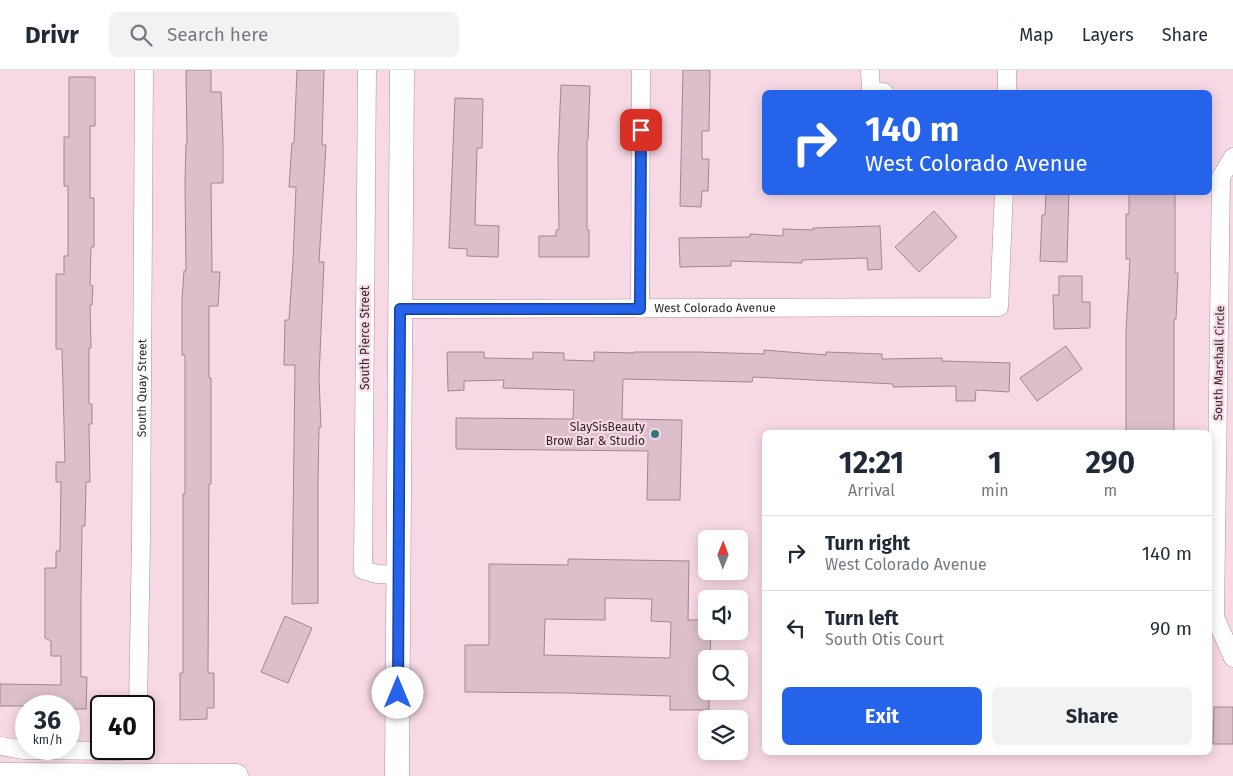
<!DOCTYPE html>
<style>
body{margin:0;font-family:"Fira Sans",sans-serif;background:#f2f2f3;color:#1f2937;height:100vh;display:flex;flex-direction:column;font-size:19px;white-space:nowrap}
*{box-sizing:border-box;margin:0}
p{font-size:16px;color:#747a83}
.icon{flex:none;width:28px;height:28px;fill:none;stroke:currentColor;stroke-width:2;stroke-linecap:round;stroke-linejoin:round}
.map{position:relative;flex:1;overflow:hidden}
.details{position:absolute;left:762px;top:360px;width:450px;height:325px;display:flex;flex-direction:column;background:#fff;border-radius:8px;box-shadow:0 2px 12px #0003}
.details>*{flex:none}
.guide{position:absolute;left:762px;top:20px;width:450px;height:105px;border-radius:8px;box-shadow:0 2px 12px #0003;background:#2563eb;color:#fff;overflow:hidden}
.needle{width:32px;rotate:1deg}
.controls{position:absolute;left:698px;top:460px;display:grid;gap:10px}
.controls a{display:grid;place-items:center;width:50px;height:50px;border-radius:8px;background:#fff;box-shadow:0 2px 12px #0003;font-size:25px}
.speed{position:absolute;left:15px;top:625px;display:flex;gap:10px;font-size:25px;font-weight:700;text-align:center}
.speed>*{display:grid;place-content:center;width:65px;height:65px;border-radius:50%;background:#fff;box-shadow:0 2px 12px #0003;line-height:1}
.speed small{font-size:12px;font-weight:400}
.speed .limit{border:2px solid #111;border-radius:8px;background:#fff;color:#111}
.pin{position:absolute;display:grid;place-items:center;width:42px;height:42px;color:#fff;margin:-21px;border-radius:10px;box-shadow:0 2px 8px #0006}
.me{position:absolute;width:55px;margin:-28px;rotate:0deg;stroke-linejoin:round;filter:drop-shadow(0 0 4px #0008)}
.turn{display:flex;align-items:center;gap:18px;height:105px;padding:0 20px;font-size:22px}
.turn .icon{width:65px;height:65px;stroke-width:2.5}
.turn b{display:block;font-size:35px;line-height:42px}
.eta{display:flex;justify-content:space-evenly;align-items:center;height:85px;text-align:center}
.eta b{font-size:30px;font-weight:700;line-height:35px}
.cta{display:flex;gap:10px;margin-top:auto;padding:10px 20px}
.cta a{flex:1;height:58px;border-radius:8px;background:#2563eb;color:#fff;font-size:20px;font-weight:700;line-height:58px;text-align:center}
.cta a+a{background:#f2f2f3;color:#1f2937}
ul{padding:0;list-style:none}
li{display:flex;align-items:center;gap:15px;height:75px;padding:0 20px;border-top:1px solid #e0e1e3}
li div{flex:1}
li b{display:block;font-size:19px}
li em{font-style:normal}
header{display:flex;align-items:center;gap:30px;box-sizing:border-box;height:70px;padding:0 25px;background:#fff;border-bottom:1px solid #e0e1e3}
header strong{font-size:24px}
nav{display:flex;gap:28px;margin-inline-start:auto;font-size:18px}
.search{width:350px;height:45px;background:#f2f2f3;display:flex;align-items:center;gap:12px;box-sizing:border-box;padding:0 18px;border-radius:8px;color:#747a83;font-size:19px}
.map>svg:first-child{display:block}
.building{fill:#dcbfcb;stroke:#a18691;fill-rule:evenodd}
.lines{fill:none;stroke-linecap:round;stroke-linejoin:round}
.street-casing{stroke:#ad929d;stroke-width:19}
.secondary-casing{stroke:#ad929d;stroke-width:25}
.street{stroke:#fff;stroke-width:18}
.secondary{stroke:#fff;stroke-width:24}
.route-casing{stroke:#184099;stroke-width:12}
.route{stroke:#2563eb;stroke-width:9}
.poi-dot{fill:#2f787d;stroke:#f7d9e5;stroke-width:2}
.labels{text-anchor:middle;stroke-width:4.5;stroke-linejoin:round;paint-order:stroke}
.street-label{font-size:12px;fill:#31262b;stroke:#f7d9e5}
.poi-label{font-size:12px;fill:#31262b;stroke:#f7d9e5;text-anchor:end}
</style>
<header>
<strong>Drivr</strong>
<div class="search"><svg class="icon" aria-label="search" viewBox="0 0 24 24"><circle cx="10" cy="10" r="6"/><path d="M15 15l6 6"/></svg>Search here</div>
<nav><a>Map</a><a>Layers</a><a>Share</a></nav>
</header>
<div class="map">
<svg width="1233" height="706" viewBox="0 0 1233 706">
<rect width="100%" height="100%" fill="#f7d9e5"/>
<g class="building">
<path d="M186,0H211V22H221L223,74V113H211L212,202H220L218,236H209V308H211V414H209L208,603H214V638H207V649L180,650V603H183V424H185V285H182V229L184,201H186L185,112L186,74H187Z"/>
<path d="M297,0H324L322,75H326L319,192H324L319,308L321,357H319L318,413V533L292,534L295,295H284L285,250H289L293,191L296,117H289L292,73H294Z"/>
<path d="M683,0H710L709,61H702V89H709L708,121H702L701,137L680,136Z"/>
<path d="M69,7H95V56H90V128H94V177H91L90,215L93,216L92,235H90L91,278H89V334H92V354H89L90,412H86L85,456H82L81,529V607H87L86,639H69V636H0V614L61,615V586H51V571L45,568V498H56V481H60L61,412H56V392H65L62,279H56V204H64V186H68V116H64V67H69Z"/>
<path d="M561,15L590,16L588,70H587V160H589V187H539V166H556V160H559L558,87Z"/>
<path d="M455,28L483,29L482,78H477L475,155L499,156L498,187L467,186V179L449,178Z"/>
<path d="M1046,122H1069L1067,192L1040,191L1042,145H1045Z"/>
<path d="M1129,122H1175V203H1178L1176,249H1174V362H1126V261L1130,189H1126V144H1129Z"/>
<path d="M934,141L957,167L919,202L895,177Z"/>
<path d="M880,156L882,199L868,200L867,188L802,190V193L731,191V196L680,197L679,168L750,167V164L783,166V159L813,160V158Z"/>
<path d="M1059,206H1082V232H1090V258L1054,259L1053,225H1059Z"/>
<path d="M1066,276L1082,299L1037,331L1020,308Z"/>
<path d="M764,280L826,285V282L882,284V289L942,288V291L1010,293L1009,322L976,320L975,331H956V316L893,317V314L753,307L752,312L623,309L622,349L682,350L680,430H647L648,381L456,379V348L573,349L574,320L503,318L504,310L464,311V320L448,321L447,282H484V288L533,289V282L564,283V290L594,291V282L634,283V282H698L764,284Z"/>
<path d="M568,489L689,491L688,550H706V561H711L710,589H706V621H709V640H670V626L567,623L465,622V575H489V494L568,495ZM605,528L652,529L651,551L671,552L670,588L544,585L545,549L605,550Z"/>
<path d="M285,546L312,558L288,613L261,602Z"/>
<path d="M1214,637H1233V674H1213Z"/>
</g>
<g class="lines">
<defs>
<g id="street">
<path d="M367,0L363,500L377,504L399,505"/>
<path d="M870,0L871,22H884"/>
<path d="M1007,0V22"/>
<path d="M1233,87L1221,107L1215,547L1233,588"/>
<path id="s1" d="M400,239L999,237L1004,122"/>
<path d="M640,239L641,0"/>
<path id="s2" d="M138,636L141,470L144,0"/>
<path d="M0,676L24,680L121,681L127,679"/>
</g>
<g id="secondary">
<path d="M0,705L236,706"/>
<path d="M397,706L402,0"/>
</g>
</defs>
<use href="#street" class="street-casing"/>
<use href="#secondary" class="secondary-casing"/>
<use href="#street" class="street"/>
<use href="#secondary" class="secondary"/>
</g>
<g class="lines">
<defs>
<path id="route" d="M398,623L400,239H640L641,60"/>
</defs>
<use href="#route" class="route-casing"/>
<use href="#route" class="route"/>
</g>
<circle class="poi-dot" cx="655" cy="364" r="5"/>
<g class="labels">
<g class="street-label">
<text dy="4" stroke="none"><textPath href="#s1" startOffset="315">West Colorado Avenue</textPath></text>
<text transform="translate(365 268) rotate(-90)" y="4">South Pierce Street</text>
<text transform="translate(1219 293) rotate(-89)" y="4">South Marshall Circle</text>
<text dy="4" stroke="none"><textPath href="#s2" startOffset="318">South Quay Street</textPath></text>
</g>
<g class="poi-label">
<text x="645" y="361">SlaySisBeauty<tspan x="645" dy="14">Brow Bar &amp; Studio</tspan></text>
</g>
</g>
</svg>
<div class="controls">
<a><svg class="needle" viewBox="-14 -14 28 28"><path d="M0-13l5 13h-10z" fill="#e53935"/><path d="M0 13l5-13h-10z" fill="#747a83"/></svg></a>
<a><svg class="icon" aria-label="sound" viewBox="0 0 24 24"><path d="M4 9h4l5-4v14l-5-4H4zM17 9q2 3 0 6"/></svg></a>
<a><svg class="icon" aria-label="search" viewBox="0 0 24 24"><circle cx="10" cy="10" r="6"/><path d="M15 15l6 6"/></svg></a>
<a><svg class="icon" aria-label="layers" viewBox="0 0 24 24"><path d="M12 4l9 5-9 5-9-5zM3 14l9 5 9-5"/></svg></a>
</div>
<div class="speed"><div>36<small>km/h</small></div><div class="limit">40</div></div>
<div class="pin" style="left:641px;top:60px;background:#d93025"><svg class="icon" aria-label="arrive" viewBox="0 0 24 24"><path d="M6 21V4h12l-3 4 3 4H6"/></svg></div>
<svg class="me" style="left:398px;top:623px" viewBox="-20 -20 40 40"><circle r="19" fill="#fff"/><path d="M0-13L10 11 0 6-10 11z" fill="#2563eb"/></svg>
<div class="guide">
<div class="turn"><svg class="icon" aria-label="right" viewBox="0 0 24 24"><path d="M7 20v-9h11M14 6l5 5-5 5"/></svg><div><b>140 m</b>West Colorado Avenue</div></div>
</div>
<section class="details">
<div class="eta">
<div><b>12:21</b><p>Arrival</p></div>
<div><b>1</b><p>min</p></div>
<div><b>290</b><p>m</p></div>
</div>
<ul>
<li><svg class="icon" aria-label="right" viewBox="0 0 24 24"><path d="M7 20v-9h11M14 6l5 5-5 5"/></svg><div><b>Turn right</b><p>West Colorado Avenue</p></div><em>140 m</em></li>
<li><svg class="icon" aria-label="left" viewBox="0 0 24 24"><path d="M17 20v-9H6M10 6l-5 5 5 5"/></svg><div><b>Turn left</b><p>South Otis Court</p></div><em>90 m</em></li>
</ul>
<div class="cta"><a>Exit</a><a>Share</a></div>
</section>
</div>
